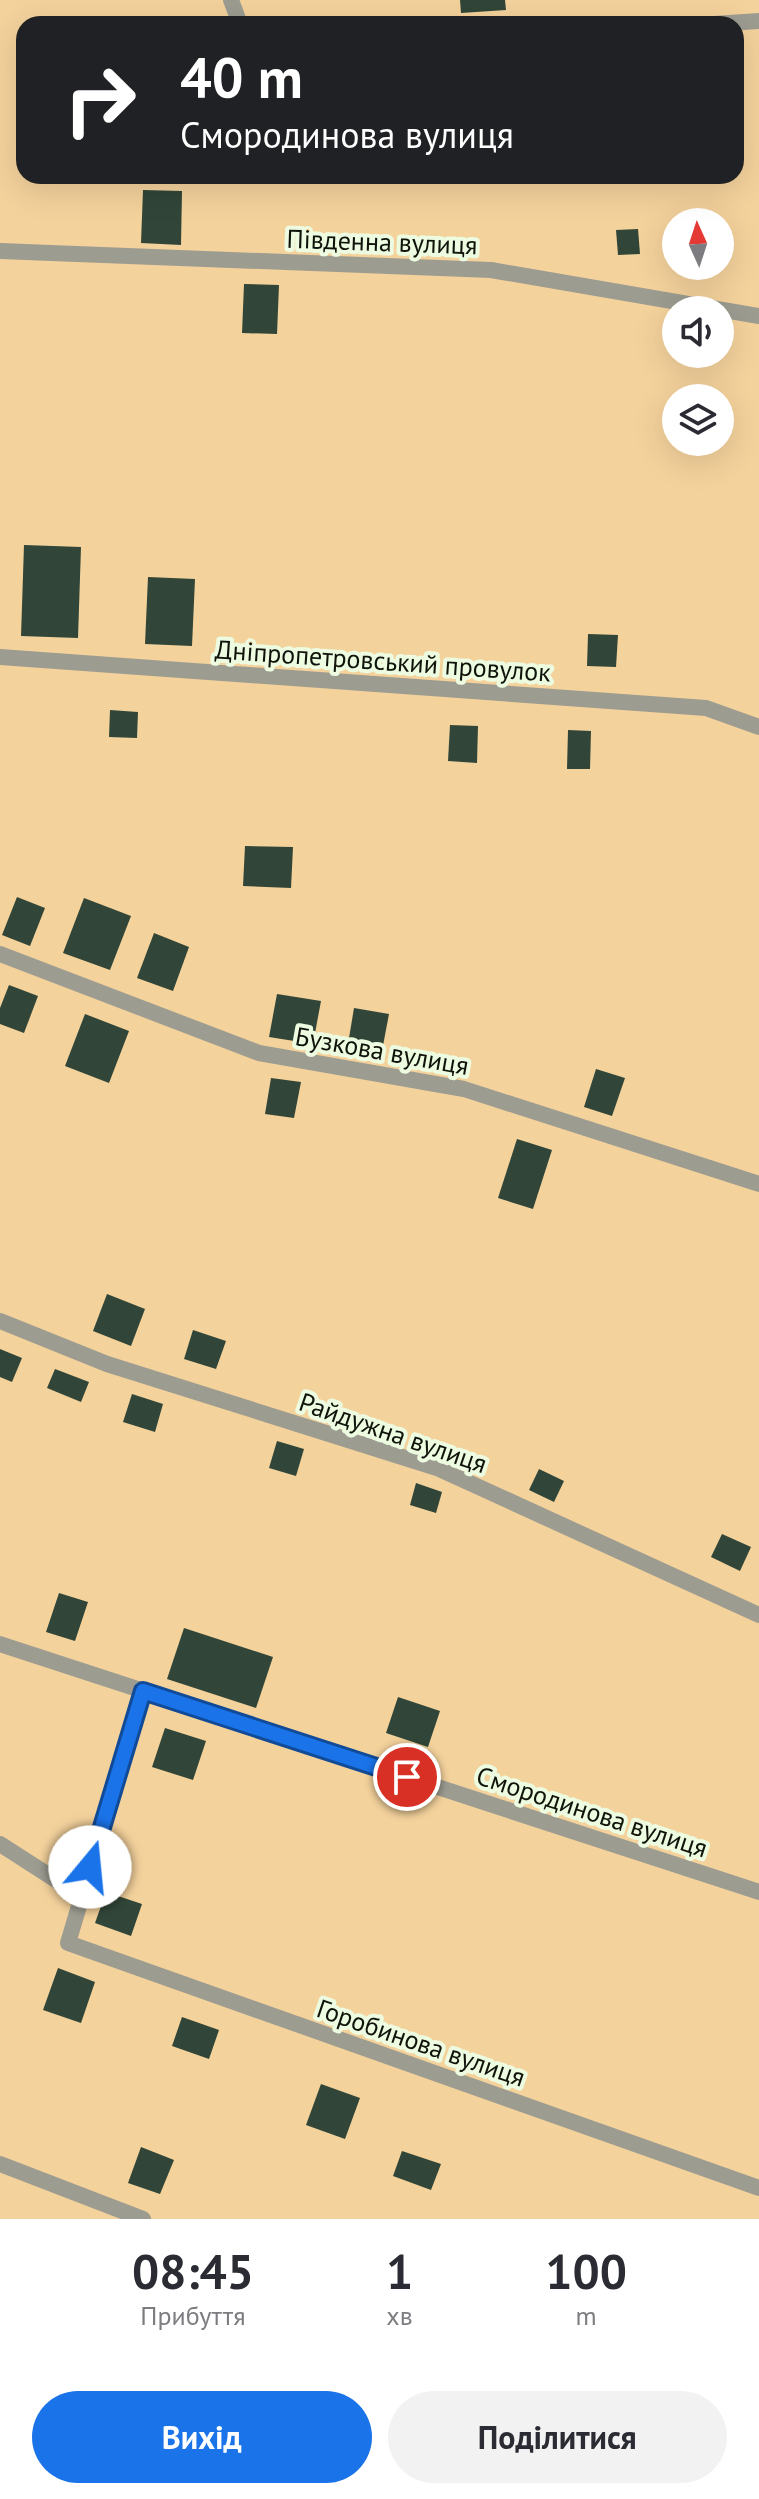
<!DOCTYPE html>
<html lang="uk">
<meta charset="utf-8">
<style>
body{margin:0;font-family:"PT Sans",sans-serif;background:#f2f2f3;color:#2b2b33;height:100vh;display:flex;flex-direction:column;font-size:30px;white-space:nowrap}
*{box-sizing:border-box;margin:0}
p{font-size:26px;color:#7c7c81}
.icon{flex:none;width:44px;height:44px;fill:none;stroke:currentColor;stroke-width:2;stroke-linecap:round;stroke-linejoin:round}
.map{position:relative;height:2219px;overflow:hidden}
.details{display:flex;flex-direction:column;background:#fff;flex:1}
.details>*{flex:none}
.hud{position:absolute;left:16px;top:16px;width:728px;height:168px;border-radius:24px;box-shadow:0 8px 32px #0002;background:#202124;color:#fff;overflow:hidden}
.needle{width:52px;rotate:357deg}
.tools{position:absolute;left:662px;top:208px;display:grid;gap:16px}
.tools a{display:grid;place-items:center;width:72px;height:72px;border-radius:50%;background:#fff;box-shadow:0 8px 32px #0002;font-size:40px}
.pin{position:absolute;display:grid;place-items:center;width:68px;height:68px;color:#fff;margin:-34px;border:4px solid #fff;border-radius:50%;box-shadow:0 2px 8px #0007}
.me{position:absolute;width:88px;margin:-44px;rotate:17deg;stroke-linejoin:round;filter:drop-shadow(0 0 6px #0008)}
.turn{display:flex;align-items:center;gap:28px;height:168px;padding:0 32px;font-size:36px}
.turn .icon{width:104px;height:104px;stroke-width:2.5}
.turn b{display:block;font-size:56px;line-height:68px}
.eta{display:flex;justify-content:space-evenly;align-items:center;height:136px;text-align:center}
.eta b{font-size:48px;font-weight:600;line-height:56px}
.primary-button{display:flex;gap:16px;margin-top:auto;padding:16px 32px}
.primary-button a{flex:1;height:92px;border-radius:48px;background:#1a73e8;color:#fff;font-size:32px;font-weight:600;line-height:92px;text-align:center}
.primary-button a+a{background:#f2f2f3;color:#2b2b33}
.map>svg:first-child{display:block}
.green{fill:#f4d29c;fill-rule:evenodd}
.building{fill:#314638}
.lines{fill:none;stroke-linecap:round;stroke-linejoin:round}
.service{stroke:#9d9c91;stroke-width:16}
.route-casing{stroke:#114b97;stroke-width:20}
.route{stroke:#1a73e8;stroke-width:14}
.labels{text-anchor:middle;stroke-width:8;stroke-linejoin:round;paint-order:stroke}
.street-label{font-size:26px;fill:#0f130a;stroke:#edfbe1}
</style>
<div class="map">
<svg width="759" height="2219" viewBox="0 0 759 2219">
<rect width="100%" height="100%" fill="#e0edd4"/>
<path class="green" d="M0,0H759V2219H0ZM24,24H736V176H24ZM676,222H720V266H676ZM676,310H720V354H676ZM676,398H720V442H676Z"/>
<g class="building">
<path d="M460,0H505L506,10L461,13Z"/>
<path d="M143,190L182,191L181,245L141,243Z"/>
<path d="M638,229L640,254L618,255L616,230Z"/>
<path d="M244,284L279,285L277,334L242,333Z"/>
<path d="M24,545L81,547L78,638L21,636Z"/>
<path d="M148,577L195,579L192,646L145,644Z"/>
<path d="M588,634L618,635L616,667L587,666Z"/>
<path d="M110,710L138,712L137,738L109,737Z"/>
<path d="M450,725L478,726L477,763L448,761Z"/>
<path d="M568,730L591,731L590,769H567Z"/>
<path d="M245,846L293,847L291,888L243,886Z"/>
<path d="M17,897L45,908L30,946L2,935Z"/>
<path d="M84,898L131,916L110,970L63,953Z"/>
<path d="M154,933L189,947L173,991L137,978Z"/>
<path d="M9,985L38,996L24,1033L0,1024V1008Z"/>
<path d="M277,994L321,1001L313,1044L269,1037Z"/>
<path d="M354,1008L389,1014L381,1056L347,1050Z"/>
<path d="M85,1014L129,1031L109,1083L65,1066Z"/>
<path d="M596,1069L625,1078L612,1116L584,1107Z"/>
<path d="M271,1078L301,1082L294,1118L265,1114Z"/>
<path d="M517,1139L552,1150L533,1209L498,1198Z"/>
<path d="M107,1294L145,1309L131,1346L93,1331Z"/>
<path d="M193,1330L226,1341L216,1369L184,1359Z"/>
<path d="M0,1349L22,1358L12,1382L0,1377Z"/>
<path d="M55,1369L89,1382L81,1402L47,1388Z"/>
<path d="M132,1394L163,1404L155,1432L123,1422Z"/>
<path d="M277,1441L304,1449L296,1476L269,1468Z"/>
<path d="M539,1469L564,1481L554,1502L529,1490Z"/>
<path d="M416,1483L442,1492L436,1513L410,1505Z"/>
<path d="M722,1534L751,1547L740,1571L711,1557Z"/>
<path d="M59,1593L88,1602L75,1641L46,1632Z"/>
<path d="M184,1628L273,1657L256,1708L167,1679Z"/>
<path d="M398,1697L440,1711L428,1747L386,1733Z"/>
<path d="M165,1728L206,1741L193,1780L152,1767Z"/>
<path d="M106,1892L142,1904L131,1936L95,1923Z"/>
<path d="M58,1968L95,1982L81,2023L43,2010Z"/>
<path d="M182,2017L219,2030L209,2059L172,2046Z"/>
<path d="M321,2084L360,2098L345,2139L306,2125Z"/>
<path d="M141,2147L174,2160L160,2194L128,2183Z"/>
<path d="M402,2151L441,2164L431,2190L393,2176Z"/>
</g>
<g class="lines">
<g class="service">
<path d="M231,0L240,24"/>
<path d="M714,24L759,21"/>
<path d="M0,251L491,270L759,316"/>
<path d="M0,657L706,708L759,727"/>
<path d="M0,954L259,1053L464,1089L759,1184"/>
<path d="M0,1321L107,1364L437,1468L759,1615"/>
<path d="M0,1644L759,1892"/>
<path d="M143,1691L68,1943L759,2188"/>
<path d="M0,1844L81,1896"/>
<path d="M0,2164L143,2219"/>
</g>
</g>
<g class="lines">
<defs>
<path id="route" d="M90,1867L143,1691L407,1777"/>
</defs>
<use href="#route" class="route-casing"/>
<use href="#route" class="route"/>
</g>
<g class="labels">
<g class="street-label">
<text transform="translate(382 242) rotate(2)" y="9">Південна вулиця</text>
<text transform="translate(383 661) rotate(4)" y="9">Дніпропетровський провулок</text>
<text transform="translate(382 1051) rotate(10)" y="9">Бузкова вулиця</text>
<text transform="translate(393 1433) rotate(19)" y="9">Райдужна вулиця</text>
<text transform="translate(592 1812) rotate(18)" y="9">Смородинова вулиця</text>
<text transform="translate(421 2043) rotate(19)" y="9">Горобинова вулиця</text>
</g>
</g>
</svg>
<div class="tools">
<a><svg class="needle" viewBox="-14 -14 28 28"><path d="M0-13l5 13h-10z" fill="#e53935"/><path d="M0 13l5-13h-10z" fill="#7c7c81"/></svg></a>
<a><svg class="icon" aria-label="sound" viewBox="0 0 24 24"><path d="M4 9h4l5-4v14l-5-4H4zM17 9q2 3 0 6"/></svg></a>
<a><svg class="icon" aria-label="layers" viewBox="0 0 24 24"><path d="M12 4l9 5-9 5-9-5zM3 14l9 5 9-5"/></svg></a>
</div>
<div class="pin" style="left:407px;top:1777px;background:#d93025"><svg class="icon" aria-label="arrive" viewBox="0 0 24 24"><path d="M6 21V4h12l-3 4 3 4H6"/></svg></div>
<svg class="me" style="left:90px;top:1867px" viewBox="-20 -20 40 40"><circle r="19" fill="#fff"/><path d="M0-13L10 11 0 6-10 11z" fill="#1a73e8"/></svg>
<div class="hud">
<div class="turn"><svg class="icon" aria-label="right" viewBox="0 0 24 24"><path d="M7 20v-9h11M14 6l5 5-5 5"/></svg><div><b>40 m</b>Смородинова вулиця</div></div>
</div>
</div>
<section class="details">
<div class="eta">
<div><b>08:45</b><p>Прибуття</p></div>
<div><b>1</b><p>хв</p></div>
<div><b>100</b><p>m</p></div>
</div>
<div class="primary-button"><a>Вихід</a><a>Поділитися</a></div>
</section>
